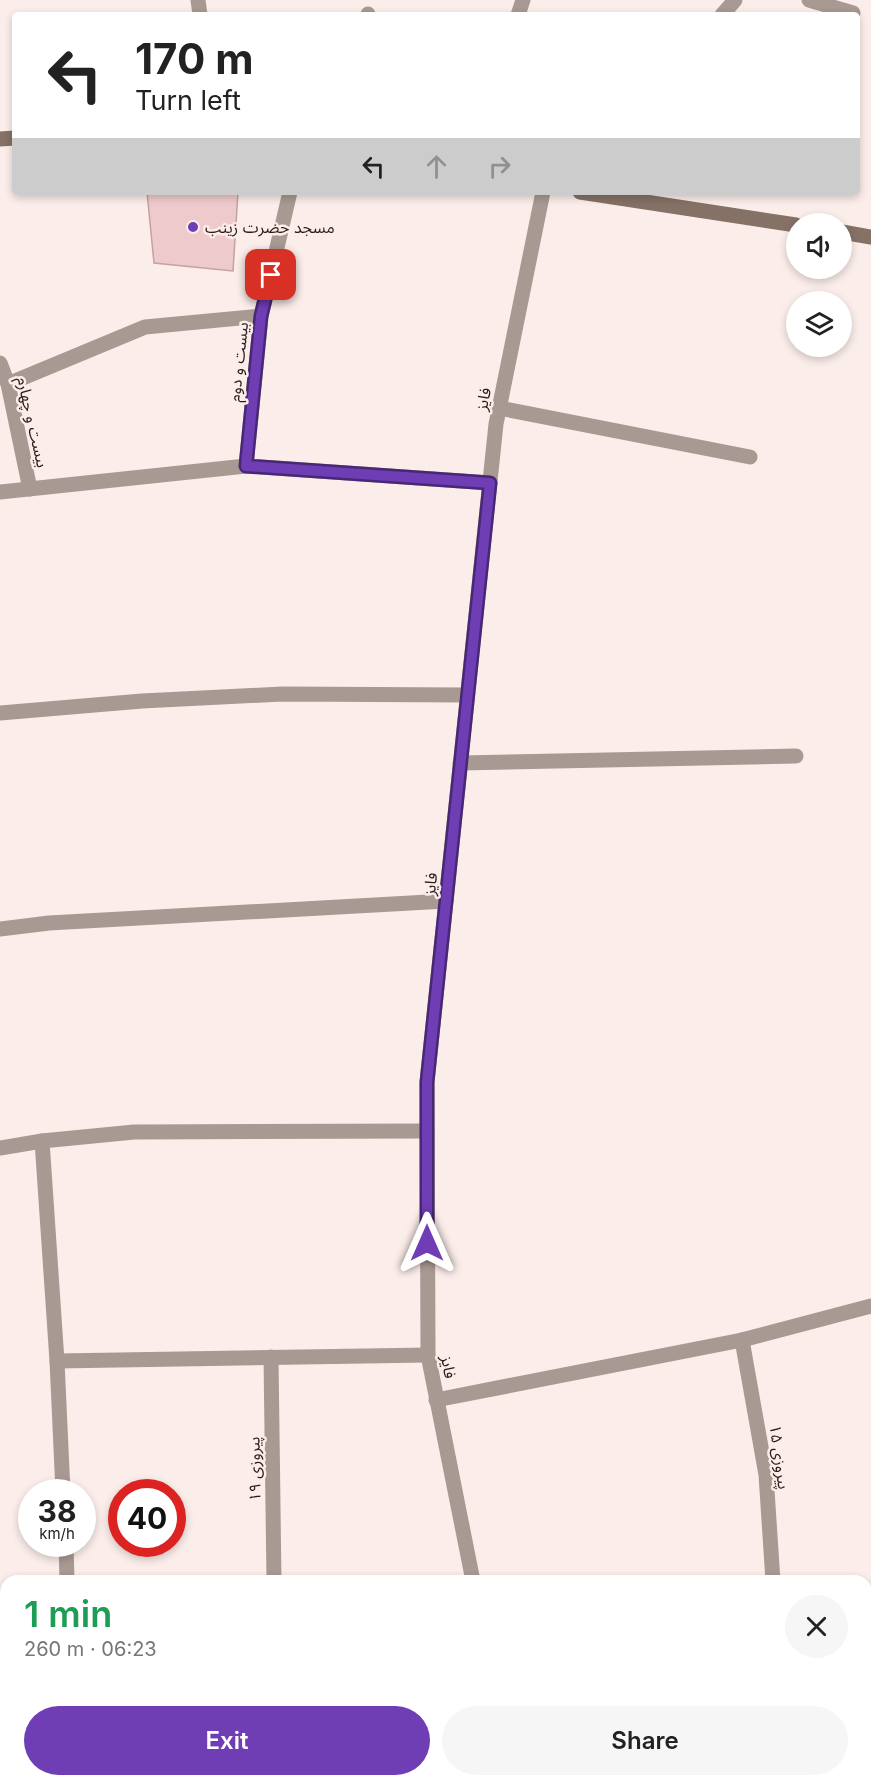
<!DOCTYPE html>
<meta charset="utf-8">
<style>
body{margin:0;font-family:Inter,"Noto Sans Arabic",sans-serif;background:#f6f6f6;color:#222;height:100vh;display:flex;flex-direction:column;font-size:22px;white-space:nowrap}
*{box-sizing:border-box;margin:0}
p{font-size:20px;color:#767676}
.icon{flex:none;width:33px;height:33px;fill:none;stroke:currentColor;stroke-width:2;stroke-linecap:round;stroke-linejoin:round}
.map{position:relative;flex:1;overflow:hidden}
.drawer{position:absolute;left:0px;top:1575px;width:872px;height:212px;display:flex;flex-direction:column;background:#fff;border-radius:18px 18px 0 0;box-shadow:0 3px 9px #0003}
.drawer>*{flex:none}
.guide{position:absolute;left:12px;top:12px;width:848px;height:183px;border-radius:6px;box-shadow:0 3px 9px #0003;background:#fff;color:#222;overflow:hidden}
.fabs{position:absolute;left:786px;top:213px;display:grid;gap:12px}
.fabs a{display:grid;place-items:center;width:66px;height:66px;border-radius:50%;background:#fff;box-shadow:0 3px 9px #0003;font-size:30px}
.speed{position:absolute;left:18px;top:1479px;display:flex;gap:12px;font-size:30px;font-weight:700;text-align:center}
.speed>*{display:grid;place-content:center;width:78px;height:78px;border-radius:50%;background:#fff;box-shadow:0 3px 9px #0003;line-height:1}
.speed small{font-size:15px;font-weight:400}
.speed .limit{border:9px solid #d22;background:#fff;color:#111}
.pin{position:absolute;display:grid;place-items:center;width:51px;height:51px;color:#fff;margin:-26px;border-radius:12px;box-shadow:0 3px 9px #0006}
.me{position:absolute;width:66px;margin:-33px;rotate:0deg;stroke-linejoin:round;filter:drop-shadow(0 0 4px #0008)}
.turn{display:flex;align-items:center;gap:21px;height:126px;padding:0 24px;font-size:27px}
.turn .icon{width:78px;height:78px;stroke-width:2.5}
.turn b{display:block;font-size:42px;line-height:51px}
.lanes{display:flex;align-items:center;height:57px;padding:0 24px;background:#0003;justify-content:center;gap:30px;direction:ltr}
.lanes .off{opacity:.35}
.round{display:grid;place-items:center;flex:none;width:63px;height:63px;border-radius:32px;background:#f6f6f6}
.head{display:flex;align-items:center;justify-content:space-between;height:102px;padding:0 24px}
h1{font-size:36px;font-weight:600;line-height:45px;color:#1e9e55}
.button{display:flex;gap:12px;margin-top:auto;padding:12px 24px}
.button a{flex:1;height:69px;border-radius:36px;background:#6f3eb5;color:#fff;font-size:24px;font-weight:600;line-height:69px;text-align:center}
.button a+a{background:#f6f6f6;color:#222}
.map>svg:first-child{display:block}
.building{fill:#efcacc;stroke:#c4a1a3;stroke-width:1.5}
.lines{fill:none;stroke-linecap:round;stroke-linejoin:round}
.service{stroke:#a89a92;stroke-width:15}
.minor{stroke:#a89a92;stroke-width:15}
.tertiary{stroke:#a89a92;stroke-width:15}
.secondary{stroke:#857165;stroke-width:15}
.route-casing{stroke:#482876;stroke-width:15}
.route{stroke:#6f3eb5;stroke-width:10}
.poi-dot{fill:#6f3eb5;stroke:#fbede9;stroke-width:2}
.labels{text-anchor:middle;stroke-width:5;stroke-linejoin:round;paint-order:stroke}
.poi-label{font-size:16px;fill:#2a1d1a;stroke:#fbede9;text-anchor:start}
.street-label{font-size:16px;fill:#2a1d1a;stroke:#fbede9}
</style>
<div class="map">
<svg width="871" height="1786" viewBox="0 0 871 1786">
<rect width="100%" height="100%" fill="#fbede9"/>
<path class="building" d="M147,192H238L233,271L154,263Z"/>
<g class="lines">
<g class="service">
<path d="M368,15V14"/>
<path d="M499,408L750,457"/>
<path d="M460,763L796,756"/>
</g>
<g class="minor">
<path d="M198,0L200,15"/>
<path d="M809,0L853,13"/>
<path d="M518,15L523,0"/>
<path d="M722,15L735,0"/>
<path d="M0,363L8,384L30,489"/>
<path d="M8,384L145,327L261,316"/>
<path d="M246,466L261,316L290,192"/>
<path d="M0,492L246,466L490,483"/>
<path d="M0,713L142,701L282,694L467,695"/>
<path d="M0,929L49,923L446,901"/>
<path d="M42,1141L57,1361L63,1492"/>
<path d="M0,1148L42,1141L134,1132L427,1131"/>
<path d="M742,1340L766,1475L773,1581"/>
<path d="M271,1357L274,1581"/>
<path d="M57,1361L428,1355"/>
<path d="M436,1400L742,1340L871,1306"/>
<path d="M66,1544L67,1581"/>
<path d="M77,1780V1786"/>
<path d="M276,1780V1786"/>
<path d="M787,1780V1786"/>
</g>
<g class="tertiary">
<path d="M473,1581L428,1355L427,1082L496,424L543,192"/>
<path d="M512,1780L513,1786"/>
</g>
<g class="secondary">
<path d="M0,139L15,138"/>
<path d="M580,192L796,225"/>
<path d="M842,232L871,237"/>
</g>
</g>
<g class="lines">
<defs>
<path id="route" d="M271,275L261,316L246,466L490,483L427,1082V1243"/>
</defs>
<use href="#route" class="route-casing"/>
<use href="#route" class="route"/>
</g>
<circle class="poi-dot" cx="193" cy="227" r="6"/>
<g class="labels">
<g class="poi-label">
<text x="205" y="233">مسجد حضرت زینب</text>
</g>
<g class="street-label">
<text transform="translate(238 362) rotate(-84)" y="6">بیست و دوم</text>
<text transform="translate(483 399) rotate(-78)" y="6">فایز</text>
<text transform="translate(33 422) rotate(77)" y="6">بیست و چهارم</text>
<text transform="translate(430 884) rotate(-84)" y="6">فایز</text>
<text transform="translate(449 1367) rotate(80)" y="6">فایز</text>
<text transform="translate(780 1457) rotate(82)" y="6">پیروزی ۱۵</text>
<text transform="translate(254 1469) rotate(-91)" y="6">پیروزی ۱۹</text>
</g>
</g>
</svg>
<div class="fabs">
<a><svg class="icon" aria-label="sound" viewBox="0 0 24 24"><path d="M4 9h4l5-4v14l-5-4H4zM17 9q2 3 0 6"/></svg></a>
<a><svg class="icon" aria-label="layers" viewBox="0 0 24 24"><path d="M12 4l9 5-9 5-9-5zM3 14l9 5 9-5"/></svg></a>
</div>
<div class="speed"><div>38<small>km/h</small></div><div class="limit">40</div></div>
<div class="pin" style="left:271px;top:275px;background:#d93025"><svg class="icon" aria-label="arrive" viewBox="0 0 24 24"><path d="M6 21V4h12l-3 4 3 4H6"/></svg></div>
<svg class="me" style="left:427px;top:1243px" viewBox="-20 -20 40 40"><path d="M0-17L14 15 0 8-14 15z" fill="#6f3eb5" stroke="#fff" stroke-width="4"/></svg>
<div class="guide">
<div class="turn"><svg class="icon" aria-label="left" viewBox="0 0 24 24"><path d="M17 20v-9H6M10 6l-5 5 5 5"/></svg><div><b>170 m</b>Turn left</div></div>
<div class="lanes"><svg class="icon" aria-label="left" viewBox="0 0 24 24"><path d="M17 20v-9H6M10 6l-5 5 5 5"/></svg><svg class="icon off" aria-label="ahead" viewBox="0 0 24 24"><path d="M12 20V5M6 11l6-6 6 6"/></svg><svg class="icon off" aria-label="right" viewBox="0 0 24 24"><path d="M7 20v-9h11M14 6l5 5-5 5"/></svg></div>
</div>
<section class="drawer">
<div class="head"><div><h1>1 min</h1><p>260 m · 06:23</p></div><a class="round"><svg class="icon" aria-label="close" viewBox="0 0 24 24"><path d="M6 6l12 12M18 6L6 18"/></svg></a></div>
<div class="button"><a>Exit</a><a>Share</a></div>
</section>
</div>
